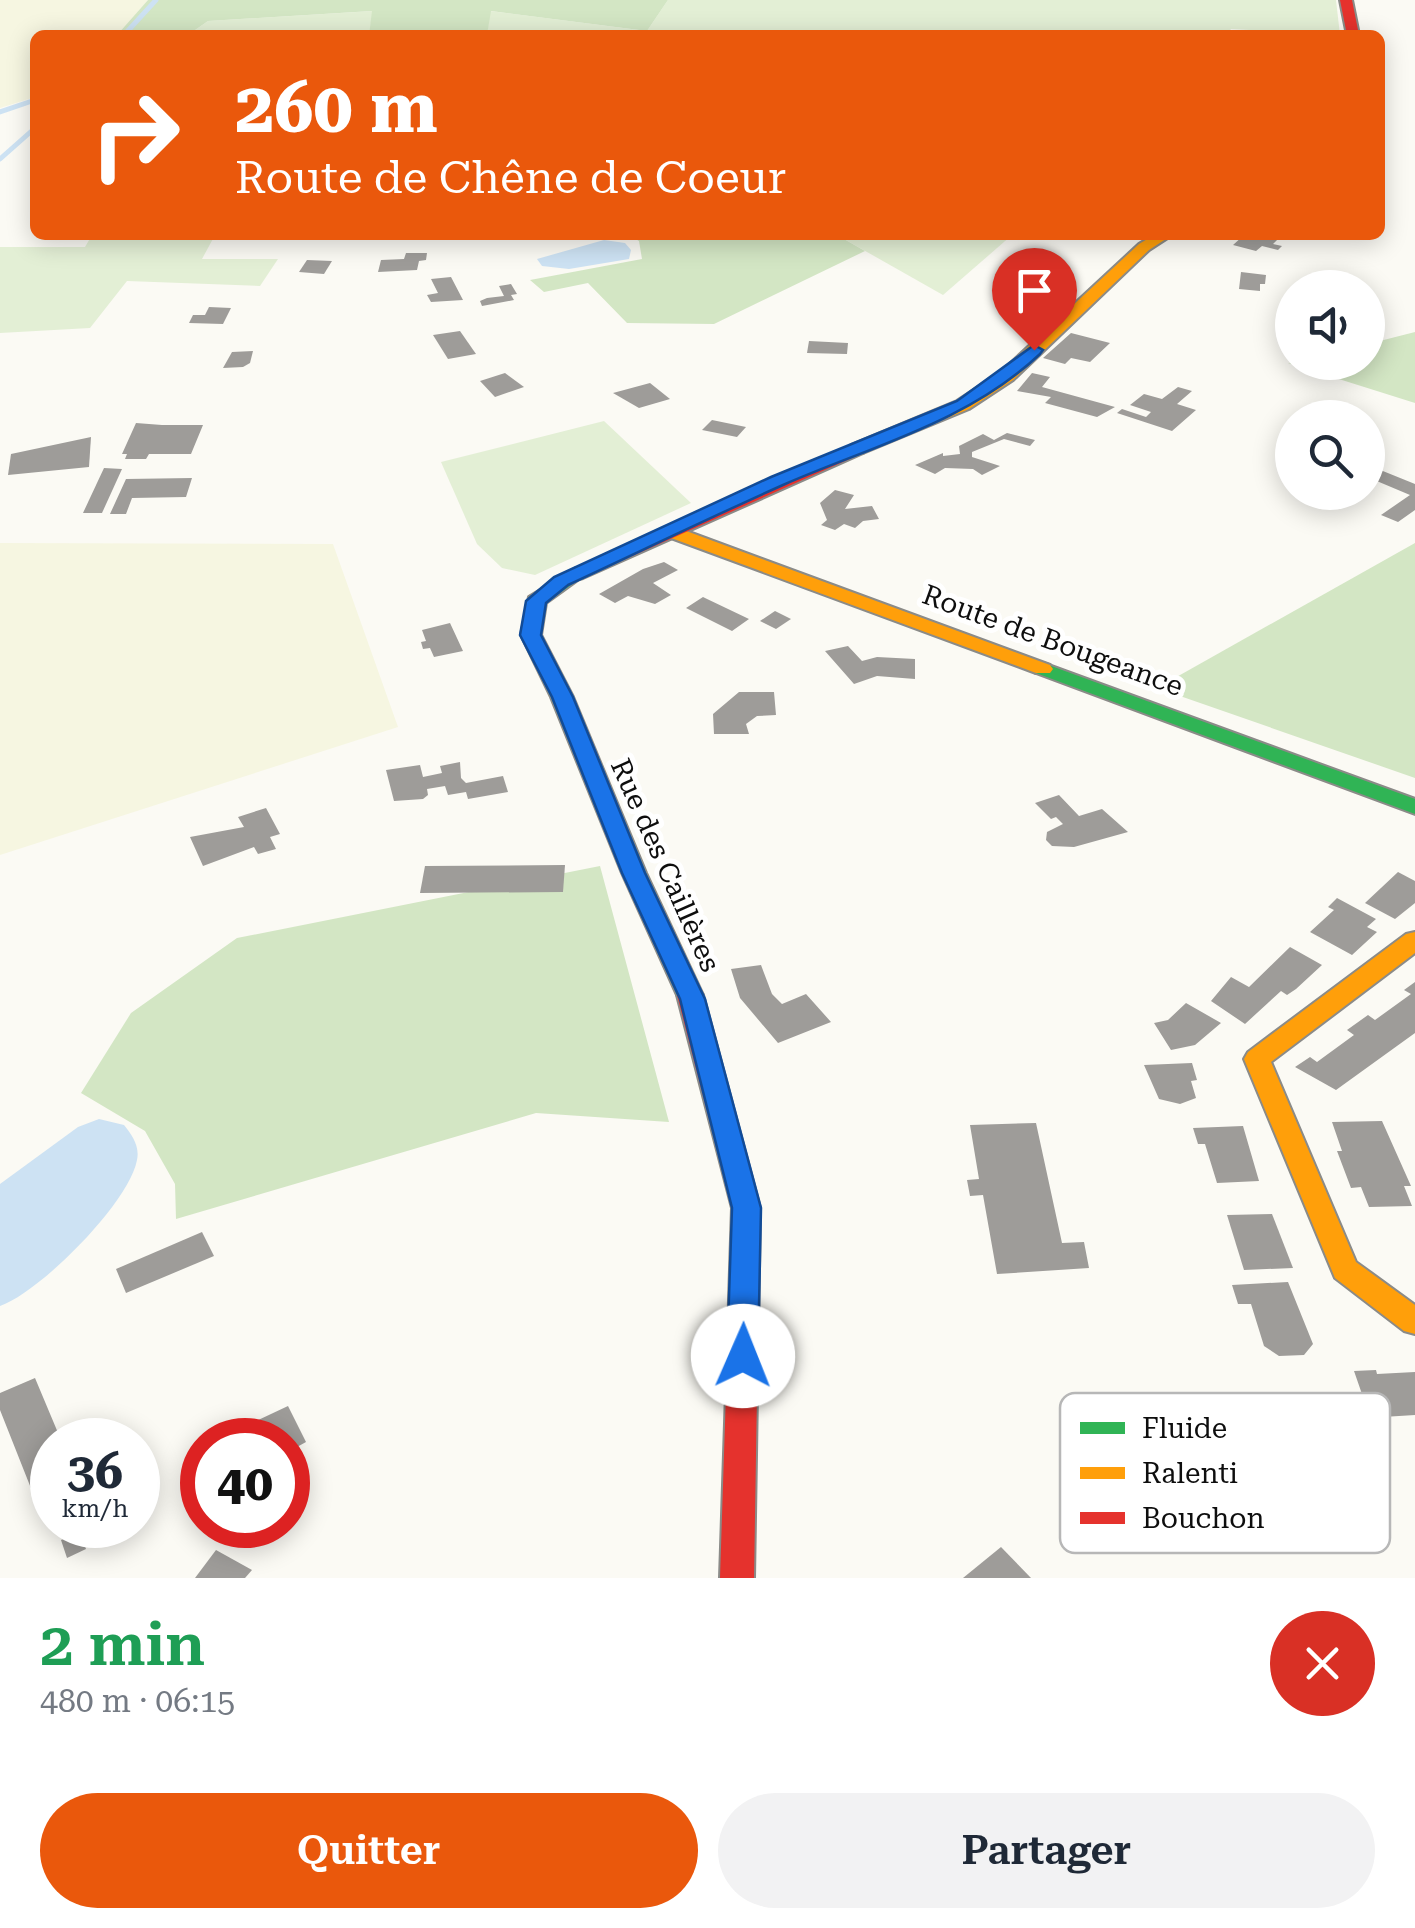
<!DOCTYPE html>
<html lang="fr">
<meta charset="utf-8">
<style>
body{margin:0;font-family:"Roboto Serif",serif;background:#f2f2f3;color:#1f2937;height:100vh;display:flex;flex-direction:column;font-size:38px;white-space:nowrap}
*{box-sizing:border-box;margin:0}
p{font-size:32px;color:#747a83}
.icon{flex:none;width:55px;height:55px;fill:none;stroke:currentColor;stroke-width:2;stroke-linecap:round;stroke-linejoin:round}
.map{position:relative;height:1578px;overflow:hidden}
.details{display:flex;flex-direction:column;background:#fff;flex:1}
.details>*{flex:none}
.hud{position:absolute;left:30px;top:30px;width:1355px;height:210px;border-radius:15px;box-shadow:0 5px 25px #0003;background:#ea580c;color:#fff;overflow:hidden}
.tools{position:absolute;left:1275px;top:270px;display:grid;gap:20px}
.tools a{display:grid;place-items:center;width:110px;height:110px;border-radius:50%;background:#fff;box-shadow:0 5px 25px #0003;font-size:50px}
.speed{position:absolute;left:30px;top:1418px;display:flex;gap:20px;font-size:50px;font-weight:700;text-align:center}
.speed>*{display:grid;place-content:center;width:130px;height:130px;border-radius:50%;background:#fff;box-shadow:0 5px 25px #0003;line-height:1}
.speed small{font-size:25px;font-weight:400}
.speed .limit{border:15px solid #d22;background:#fff;color:#111}
.pin{position:absolute;display:grid;place-items:center;width:85px;height:85px;color:#fff;margin:-102px -42px;border-radius:50% 50% 50% 0;rotate:-45deg;box-shadow:0 0 10px #0007}
.pin .icon{rotate:45deg}
.me{position:absolute;width:110px;margin:-55px;rotate:1deg;stroke-linejoin:round;filter:drop-shadow(0 0 8px #0008)}
.turn{display:flex;align-items:center;gap:35px;height:210px;padding:0 40px;font-size:45px}
.turn .icon{width:130px;height:130px;stroke-width:2.5}
.turn b{display:block;font-size:70px;line-height:85px}
.round{display:grid;place-items:center;flex:none;width:105px;height:105px;border-radius:52px;background:#f2f2f3}
.headline{display:flex;align-items:center;justify-content:space-between;height:170px;padding:0 40px}
h1{font-size:60px;font-weight:600;line-height:75px;color:#1e9e55}
.button{display:flex;gap:20px;margin-top:auto;padding:20px 40px}
.button a{flex:1;height:115px;border-radius:60px;background:#ea580c;color:#fff;font-size:40px;font-weight:600;line-height:115px;text-align:center}
.button a+a{background:#f2f2f3;color:#1f2937}
.map>svg:first-child{display:block}
.farmland{fill:#f6f6e1}
.green{fill:#e3efd5}
.forest{fill:#d3e6c4}
.water{fill:#cde2f3}
.lines{fill:none;stroke-linecap:round;stroke-linejoin:round}
.stream{stroke:#cde2f3;stroke-width:5}
.building{fill:#9e9c99}
.fast-casing{stroke:#8b8b88;stroke-width:4}
.slow-casing{stroke:#8b8b88;stroke-width:4}
.jam-casing{stroke:#8b8b88;stroke-width:4}
.fast{fill:#30b455;fill-rule:evenodd}
.slow{fill:#ff9f0a;fill-rule:evenodd}
.jam{fill:#e5322d;fill-rule:evenodd}
.route{fill:#1a73e8;stroke:#114b97;stroke-width:2.5}
.labels{text-anchor:middle;stroke-width:10;stroke-linejoin:round;paint-order:stroke}
.street-label{font-size:28px;fill:#0e0e0e;stroke:#fff}
.key{fill:#fff;stroke:#b7b7b7;stroke-width:2.5}
.key-label{font-size:28px;fill:#0e0e0e}
</style>
<div class="map">
<svg width="1415" height="1578" viewBox="0 0 1415 1578">
<rect width="100%" height="100%" fill="#fbfaf4"/>
<g class="farmland">
<path d="M0,0H148L117,35H35V97L0,108Z"/>
<path d="M0,543L333,544L398,727L0,855Z"/>
</g>
<g class="green">
<path d="M668,0H1336L1340,35L1231,29L1227,35H487L490,11L647,31Z"/>
<path d="M373,11L369,35H188L208,21Z"/>
<path d="M92,235H215L202,259H278L260,286L127,281L90,328L0,333V247H85Z"/>
<path d="M837,235H1012L943,295Z"/>
<path d="M604,421L691,503L535,575L502,568L477,544L441,462Z"/>
</g>
<g class="forest">
<path d="M148,0H668L647,31L491,11L487,35H369L372,11L208,21L188,35H117Z"/>
<path d="M628,235H837L865,251L714,324L627,323L588,283L544,292L530,280L642,259L639,241Z"/>
<path d="M1415,332V403L1288,363L1368,362V344Z"/>
<path d="M1415,543V778L1157,688Z"/>
<path d="M600,866L669,1122L536,1113L176,1219L175,1184L145,1131L81,1093L131,1013L237,938Z"/>
</g>
<g class="water">
<path d="M604,240L625,243L631,250L629,259L569,269L542,266L537,259Z"/>
<path d="M99,1119L124,1125C132,1135 140,1146 137,1160C129,1203 40,1292 0,1306V1184L78,1127Z"/>
</g>
<g class="lines">
<g class="stream">
<path d="M124,35L156,0"/>
<path d="M0,112L35,100"/>
<path d="M0,159L35,128"/>
</g>
</g>
<g class="building">
<path d="M1254,235H1282L1273,244L1282,246L1278,250L1262,246L1256,251L1233,245L1243,236Z"/>
<path d="M406,253H427L426,260L419,261L417,270L378,272L381,260L404,259Z"/>
<path d="M307,260L332,261L324,274L299,272Z"/>
<path d="M1241,272L1266,275L1265,284H1260V291L1239,289Z"/>
<path d="M451,277L463,300L431,302L427,295L438,293L431,279Z"/>
<path d="M511,284L517,294L511,295L514,300L482,306L480,301L487,298L504,296L499,286Z"/>
<path d="M209,307L231,308L223,324L189,323L193,315H205Z"/>
<path d="M460,331L476,354L448,359L433,335Z"/>
<path d="M1071,333L1110,343L1090,362L1071,358L1065,364L1043,358Z"/>
<path d="M809,341L848,343L847,354L807,353Z"/>
<path d="M253,351L250,363L243,367L223,368L232,352Z"/>
<path d="M505,373L524,387L495,397L480,381Z"/>
<path d="M1032,373L1050,377L1042,387L1115,407L1097,417L1045,403L1051,397L1017,391Z"/>
<path d="M650,383L670,399L639,408L613,393Z"/>
<path d="M1178,387L1192,391L1177,404L1196,410L1172,431L1117,413L1122,409L1146,417L1151,412L1130,405L1144,394L1162,399Z"/>
<path d="M712,420L746,427L737,437L702,430Z"/>
<path d="M136,423L162,425H203L191,454H149L146,459H125L127,454H122Z"/>
<path d="M1007,433L1035,440L1030,446L1004,439L972,452V457L1000,466L982,475L973,469L945,468L935,474L915,465L943,453V456L960,454L959,446L983,434L994,440Z"/>
<path d="M91,437L89,467L8,475L11,454Z"/>
<path d="M1368,465L1415,484V510L1398,522L1381,515L1410,495L1372,479L1368,482Z"/>
<path d="M104,468L122,469L102,513H83Z"/>
<path d="M192,478L186,497L132,498L126,514H110L126,479Z"/>
<path d="M835,490L854,495L845,509L872,506L879,519L863,521L855,528L844,524L835,530L821,525L827,520L820,503Z"/>
<path d="M664,562L678,570L653,583L671,595L655,604L628,596L615,603L599,594L643,569Z"/>
<path d="M703,597L705,598L749,619L732,631L686,608Z"/>
<path d="M775,611L791,619L776,629L760,621Z"/>
<path d="M450,623L463,651L434,657L430,648L423,649L421,642L426,641L422,630Z"/>
<path d="M848,646L862,661L877,657L915,659V679L877,676L854,684L825,651Z"/>
<path d="M739,692H774L776,715L757,716L746,724L749,734H714L713,714Z"/>
<path d="M460,762L461,778L466,783L503,776L508,792L468,799L466,792L448,795L445,786L427,789L428,795L423,799L394,801L386,770L420,765L423,777L442,773L440,766Z"/>
<path d="M1059,795L1079,816L1102,809L1128,832L1074,847L1052,846L1046,840L1047,832L1063,824L1056,817L1051,819L1035,803Z"/>
<path d="M266,808L280,834L270,837L276,849L258,854L254,847L203,866L190,837L244,827L238,817Z"/>
<path d="M565,865L563,892L420,893L425,866Z"/>
<path d="M1398,872L1415,881V903L1395,919L1365,903Z"/>
<path d="M1337,898L1376,919L1367,927L1377,932L1352,955L1310,932L1334,910L1328,907Z"/>
<path d="M1290,947L1322,965L1296,989L1287,995L1281,991L1245,1024L1211,1001L1231,977L1249,987Z"/>
<path d="M761,965L772,994L782,1004L806,994L831,1022L778,1043L740,998L731,969Z"/>
<path d="M1415,982V1033L1336,1090L1295,1067L1310,1057L1317,1062L1354,1035L1347,1030L1368,1015L1375,1020L1411,994L1404,990Z"/>
<path d="M1186,1003L1221,1023L1195,1045L1171,1050L1154,1023L1168,1020Z"/>
<path d="M1192,1063L1197,1080L1191,1081L1196,1098L1180,1104L1159,1099L1144,1065Z"/>
<path d="M1382,1121L1411,1186H1404L1412,1206L1369,1207L1361,1187L1351,1188L1337,1151H1342L1332,1122Z"/>
<path d="M1036,1123L1062,1243L1084,1242L1089,1268L997,1274L983,1195L970,1196L967,1180L979,1179L970,1125Z"/>
<path d="M1243,1126L1259,1181L1217,1183L1205,1144H1198L1193,1128Z"/>
<path d="M1272,1214L1293,1268L1244,1270L1227,1215Z"/>
<path d="M202,1232L214,1256L126,1293L116,1269Z"/>
<path d="M1288,1282L1313,1344L1304,1355L1279,1356L1264,1346L1251,1304H1238L1232,1285Z"/>
<path d="M1376,1370L1377,1374L1415,1372V1415L1383,1417L1385,1423H1372L1354,1371Z"/>
<path d="M35,1378L61,1440H52V1499L38,1506L0,1410V1393Z"/>
<path d="M288,1406L306,1442L288,1452V1440H216Z"/>
<path d="M80,1532L86,1549L67,1558L61,1540Z"/>
<path d="M1001,1547L1031,1578H963Z"/>
<path d="M216,1550L252,1570L245,1578H195Z"/>
</g>
<g class="lines">
<defs>
<g id="fast">
<path d="M576,568L586,574L546,603L541,635L573,697L646,873L703,995L699,1001H681L677,995L622,873L551,697L521,635L529,597Z"/>
<path d="M1043,663L1415,799V814L1036,673L1033,669L1036,665Z"/>
</g>
<g id="slow">
<path d="M1154,235H1172L1149,250L1013,380L969,409L863,453H851V445L957,401L1001,372L1139,244Z"/>
<path d="M670,525L1050,665L1053,669L1050,673H1036L663,535L661,531Z"/>
<path d="M1415,932V953L1271,1062L1356,1262L1415,1305V1334L1404,1331L1335,1278L1244,1059L1248,1052L1406,934Z"/>
</g>
<g id="jam">
<path d="M1340,0H1352L1359,35H1347Z"/>
<path d="M857,444L866,449L863,453L583,578L576,580L566,574Z"/>
<path d="M690,986L699,989L703,995L760,1208L754,1578H720L732,1208L677,995L681,989Z"/>
</g>
</defs>
<use href="#fast" class="fast-casing"/>
<use href="#slow" class="slow-casing"/>
<use href="#jam" class="jam-casing"/>
<use href="#fast" class="fast"/>
<use href="#slow" class="slow"/>
<use href="#jam" class="jam"/>
</g>
<path class="route" d="M1034,345L1043,350L1040,354C968,422 872,446 783,485C711,517 639,552 568,585L546,603L541,635L573,697L645,873L705,999L761,1208L758,1356L754,1365L743,1369L732,1365L727,1356L732,1208L680,999L622,873L552,697L520,635L526,601L554,577L771,477L957,401Z"/>
<g class="labels">
<g class="street-label">
<text transform="translate(1053 640) rotate(20)" y="10">Route de Bougeance</text>
<text transform="translate(666 865) rotate(66)" y="10">Rue des Caillères</text>
</g>
</g>
<rect x="1060" y="1393" width="330" height="160" rx="15" class="key"/>
<rect x="1080" y="1422" width="45" height="12" fill="#30b455"/>
<rect x="1080" y="1467" width="45" height="12" fill="#ff9f0a"/>
<rect x="1080" y="1512" width="45" height="12" fill="#e5322d"/>
<g class="key-label">
<text x="1142" y="1438">Fluide</text>
<text x="1142" y="1483">Ralenti</text>
<text x="1142" y="1528">Bouchon</text>
</g>
</svg>
<div class="tools">
<a><svg class="icon" aria-label="sound" viewBox="0 0 24 24"><path d="M4 9h4l5-4v14l-5-4H4zM17 9q2 3 0 6"/></svg></a>
<a><svg class="icon" aria-label="search" viewBox="0 0 24 24"><circle cx="10" cy="10" r="6"/><path d="M15 15l6 6"/></svg></a>
</div>
<div class="speed"><div>36<small>km/h</small></div><div class="limit">40</div></div>
<div class="pin" style="left:1034px;top:350px;background:#d93025"><svg class="icon" aria-label="arrive" viewBox="0 0 24 24"><path d="M6 21V4h12l-3 4 3 4H6"/></svg></div>
<svg class="me" style="left:743px;top:1356px" viewBox="-20 -20 40 40"><circle r="19" fill="#fff"/><path d="M0-13L10 11 0 6-10 11z" fill="#1a73e8"/></svg>
<div class="hud">
<div class="turn"><svg class="icon" aria-label="right" viewBox="0 0 24 24"><path d="M7 20v-9h11M14 6l5 5-5 5"/></svg><div><b>260 m</b>Route de Chêne de Coeur</div></div>
</div>
</div>
<section class="details">
<div class="headline"><div><h1>2 min</h1><p>480 m · 06:15</p></div><a class="round" style="background:#d93025;color:#fff"><svg class="icon" aria-label="close" viewBox="0 0 24 24"><path d="M6 6l12 12M18 6L6 18"/></svg></a></div>
<div class="button"><a>Quitter</a><a>Partager</a></div>
</section>
